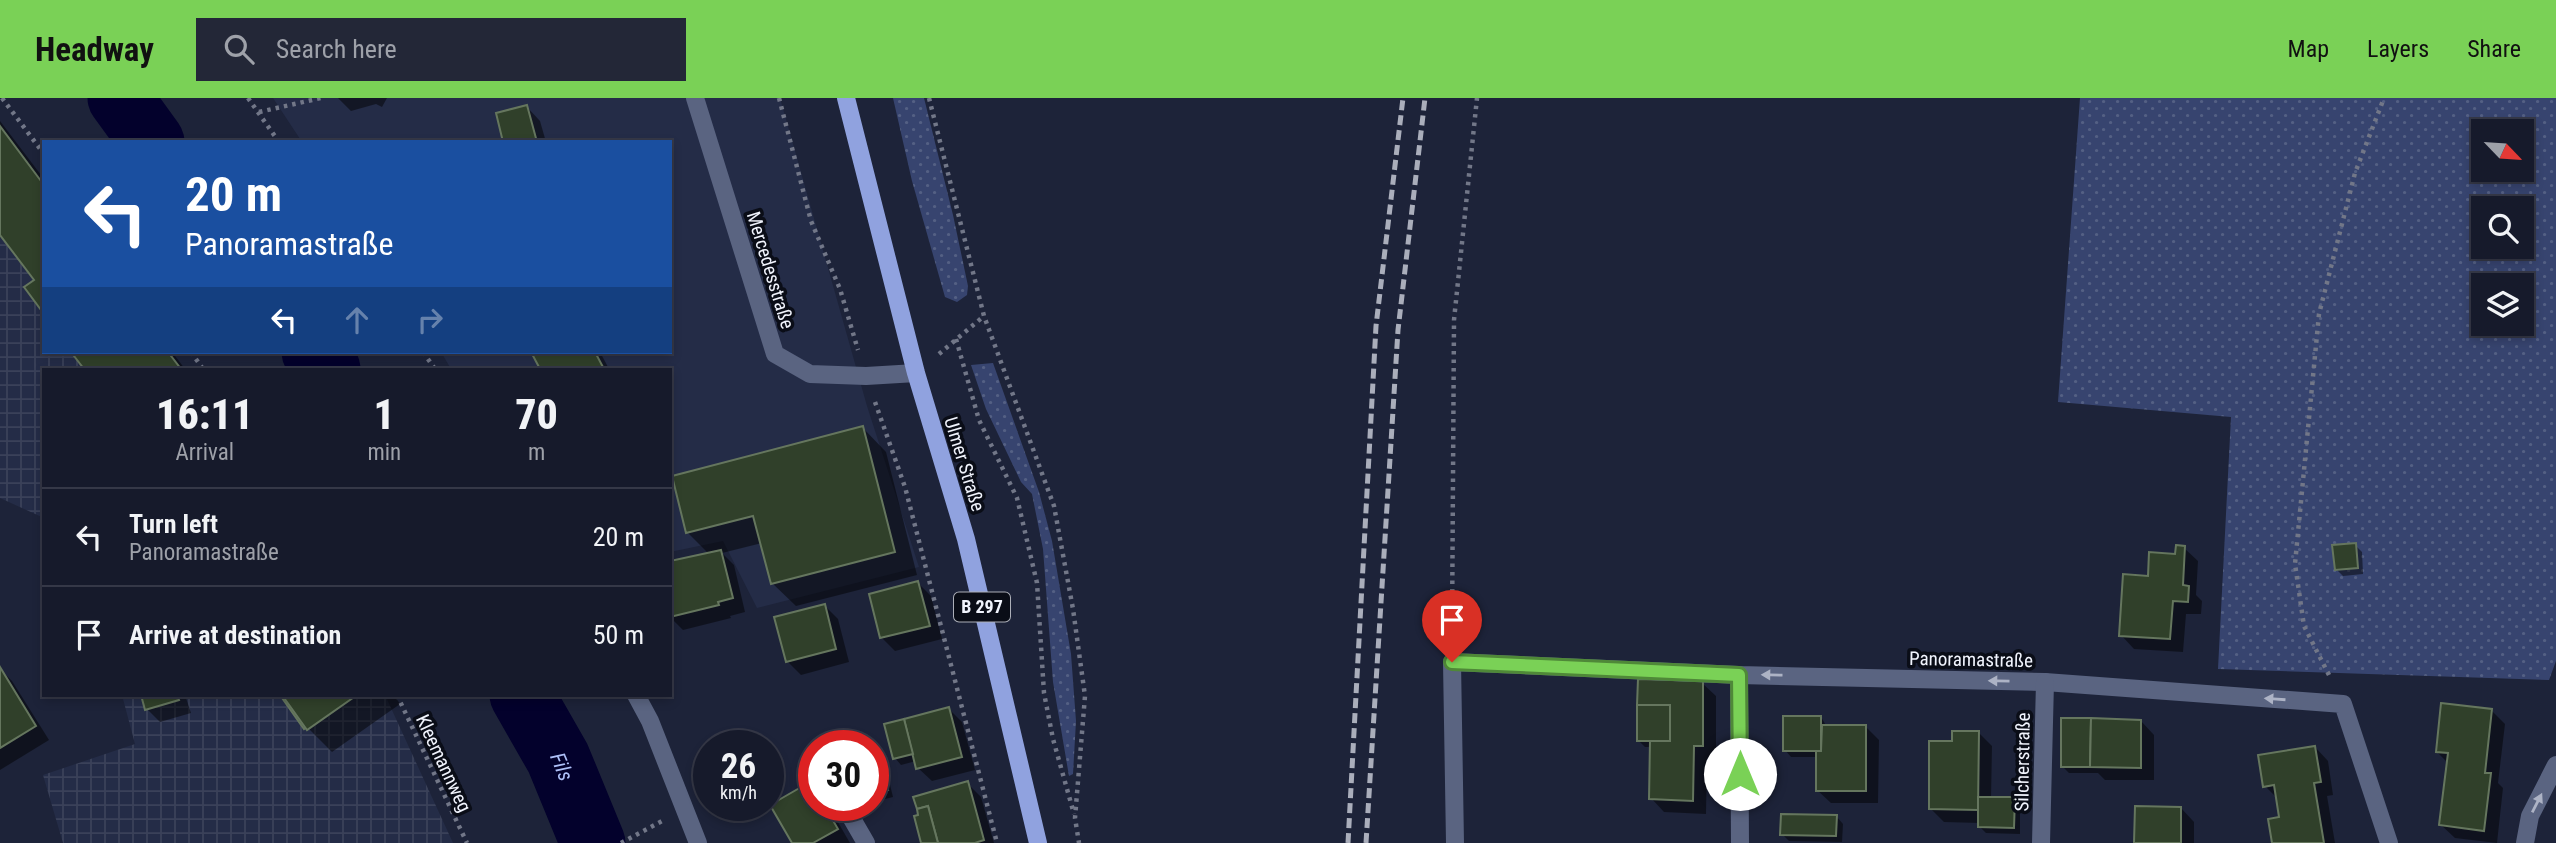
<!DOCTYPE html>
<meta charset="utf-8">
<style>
body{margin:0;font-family:"Roboto Condensed",sans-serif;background:#232737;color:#f1f3f6;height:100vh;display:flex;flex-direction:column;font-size:26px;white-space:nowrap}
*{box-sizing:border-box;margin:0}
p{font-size:23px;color:#9ea1a9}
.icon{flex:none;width:38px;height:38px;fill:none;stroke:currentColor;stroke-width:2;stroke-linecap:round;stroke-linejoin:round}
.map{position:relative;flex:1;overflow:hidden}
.drawer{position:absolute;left:42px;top:270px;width:630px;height:329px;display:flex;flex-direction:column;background:#161a2b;border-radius:0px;box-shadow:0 4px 10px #0003,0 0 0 2px #353847}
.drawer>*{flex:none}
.guide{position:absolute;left:42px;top:42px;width:630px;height:214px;border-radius:0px;box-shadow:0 4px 10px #0003,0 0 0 2px #353847;background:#1a4fa0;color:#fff;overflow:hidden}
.needle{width:46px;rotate:115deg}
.controls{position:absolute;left:2471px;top:21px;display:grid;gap:14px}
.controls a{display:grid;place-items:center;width:63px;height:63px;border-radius:0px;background:#161a2b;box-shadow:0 4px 10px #0003,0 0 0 2px #353847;font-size:35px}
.speed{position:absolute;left:693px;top:632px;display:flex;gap:14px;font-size:35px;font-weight:700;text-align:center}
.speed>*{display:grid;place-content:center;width:91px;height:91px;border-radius:50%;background:#161a2b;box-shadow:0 4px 10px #0003,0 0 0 2px #353847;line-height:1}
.speed small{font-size:18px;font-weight:400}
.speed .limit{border:10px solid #d22;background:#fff;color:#111}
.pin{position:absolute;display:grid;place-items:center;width:60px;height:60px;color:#fff;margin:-72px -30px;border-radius:50% 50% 50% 0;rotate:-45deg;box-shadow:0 0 7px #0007}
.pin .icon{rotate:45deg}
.me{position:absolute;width:77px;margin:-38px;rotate:0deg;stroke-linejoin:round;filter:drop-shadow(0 0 5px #0008)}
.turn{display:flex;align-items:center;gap:24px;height:147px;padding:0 28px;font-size:32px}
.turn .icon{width:91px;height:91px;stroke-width:2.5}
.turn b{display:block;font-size:49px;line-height:60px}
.lanes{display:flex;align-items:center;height:66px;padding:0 28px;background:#0003;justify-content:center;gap:35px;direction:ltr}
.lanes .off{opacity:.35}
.eta{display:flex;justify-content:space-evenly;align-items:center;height:119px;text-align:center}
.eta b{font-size:42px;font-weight:800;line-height:49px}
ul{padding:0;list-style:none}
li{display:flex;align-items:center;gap:21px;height:98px;padding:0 28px;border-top:2px solid #353847}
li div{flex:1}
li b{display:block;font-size:26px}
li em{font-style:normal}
header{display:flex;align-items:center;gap:42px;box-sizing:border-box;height:98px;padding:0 35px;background:#7ad156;color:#111}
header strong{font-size:33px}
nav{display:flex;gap:38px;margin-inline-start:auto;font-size:24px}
.search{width:490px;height:63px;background:#232737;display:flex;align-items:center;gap:18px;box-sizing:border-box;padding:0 24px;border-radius:0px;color:#9ea1a9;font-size:26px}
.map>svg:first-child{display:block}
.built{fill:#242c47}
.industrial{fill:url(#industrial-grid)}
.grass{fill:url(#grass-dots);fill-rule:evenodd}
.shadow{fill:#0007}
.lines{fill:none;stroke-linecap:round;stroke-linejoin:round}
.river{stroke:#03012c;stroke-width:65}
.building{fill:#30402a;stroke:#65765e;stroke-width:2}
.path{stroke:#727788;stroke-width:4.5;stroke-dasharray:3.5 5;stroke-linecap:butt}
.service{stroke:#5a6481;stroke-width:18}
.minor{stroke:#5a6481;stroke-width:18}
.primary{stroke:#90a2df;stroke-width:18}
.rail{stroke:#aaaebb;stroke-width:5;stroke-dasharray:10 5;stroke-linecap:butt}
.oneway{fill:#adb3c5}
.route-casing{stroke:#4f8838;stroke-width:18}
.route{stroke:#7ad156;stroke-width:12}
.labels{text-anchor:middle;stroke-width:7;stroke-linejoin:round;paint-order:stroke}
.shield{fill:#0a0d17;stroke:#acafb8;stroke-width:2}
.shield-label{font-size:18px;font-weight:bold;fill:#f1f4fd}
.street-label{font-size:19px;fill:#f1f4fd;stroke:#0a0d17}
.water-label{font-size:21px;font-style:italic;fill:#aec0f8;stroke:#0a0d17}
</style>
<header>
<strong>Headway</strong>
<div class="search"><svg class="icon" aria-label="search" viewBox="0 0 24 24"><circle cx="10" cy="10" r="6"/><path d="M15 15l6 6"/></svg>Search here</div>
<nav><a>Map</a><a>Layers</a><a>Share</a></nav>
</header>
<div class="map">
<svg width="2556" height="745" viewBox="0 0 2556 745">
<defs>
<pattern id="industrial-grid" width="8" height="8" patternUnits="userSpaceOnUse" patternTransform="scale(1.75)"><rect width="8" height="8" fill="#242c47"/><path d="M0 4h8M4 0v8" fill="none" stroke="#3a4159"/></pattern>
<pattern id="grass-dots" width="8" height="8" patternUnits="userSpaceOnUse" patternTransform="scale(1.75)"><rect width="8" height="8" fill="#37446f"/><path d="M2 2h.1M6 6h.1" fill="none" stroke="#546084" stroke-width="1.8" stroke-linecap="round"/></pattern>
</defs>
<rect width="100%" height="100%" fill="#1d2339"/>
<path class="built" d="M273,0H780L867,308L919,469L757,510L723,443L670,454V271H451L441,254H670V44H302Z"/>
<g class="industrial">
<path d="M0,28L44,87V254H168L181,271H44V420L0,400Z"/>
<path d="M122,597H385L453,745H63L43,677L135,646Z"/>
</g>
<g class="grass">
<path d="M893,0H924L953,117L968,188L967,197L957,204L945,199L912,83Z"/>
<path d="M2080,0H2556V563L2549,582L2218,571L2231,319L2058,304ZM2483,33H2522V72H2483ZM2483,110H2522V149H2483ZM2483,187H2522V226H2483Z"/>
<path d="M993,265L1039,394L1052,443L1071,556L1076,623L1073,676L1069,678L1053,584L1043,451L1032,396L1021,384L986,311L971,267Z"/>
</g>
<g class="shadow">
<path d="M338,0H387L382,9L376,6L351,13Z"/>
<path d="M527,9L540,23L546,44H505Z"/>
<path d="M0,23L44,81V213L36,182L0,135Z"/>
<path d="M73,254H172L185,271H86Z"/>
<path d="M533,254H600L609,271H542Z"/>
<path d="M863,330L886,354L917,477L796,508L772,485L762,445L722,455L734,467L745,514L730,518L731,520L683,532L670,519L709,456L688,435L674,379Z"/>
<path d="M2355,447L2362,454L2363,476L2343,478L2336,471Z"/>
<path d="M2184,450L2198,463L2196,497L2202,503L2201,516H2186L2183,554L2134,551L2121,537L2149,480Z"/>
<path d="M918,485L931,498L942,541L895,553L881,539Z"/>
<path d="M825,508L838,521L849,564L801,577L787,563Z"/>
<path d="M0,571L12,583L49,642L0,672Z"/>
<path d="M1702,585L1716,598V660H1707L1706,716L1664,714L1651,700L1652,649H1645L1638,642Z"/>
<path d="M143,597H185L191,615L160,624L147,611Z"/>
<path d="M285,597H394L400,606L332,654L309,631Z"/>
<path d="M949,611L962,624L975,672L932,683L918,670L916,663L901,667L895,660Z"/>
<path d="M2491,612L2505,626L2498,685L2503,690L2497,745L2455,740L2441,727L2448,665L2437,654Z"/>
<path d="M1821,619L1827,629H1866L1879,642L1878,705H1831L1817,692L1818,659H1791L1785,652Z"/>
<path d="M2141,623L2154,637V682H2105L2098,675H2069L2063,669Z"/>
<path d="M1979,635L1992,648L1991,701H2014L2020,708V736L1986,735L1980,729V725L1944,724L1931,711Z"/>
<path d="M2315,649L2328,663L2333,697L2327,698L2335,745H2274L2281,721L2278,701L2265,688Z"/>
<path d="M884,681L890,687L893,699L873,704V684Z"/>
<path d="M967,685L981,699L994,745H923Z"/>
<path d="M814,707H828L850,745H794Z"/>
<path d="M2181,710L2194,724V745H2136Z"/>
<path d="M1837,719L1843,726L1842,744L1789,743L1782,736Z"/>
</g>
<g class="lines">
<g class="river">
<path d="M120,0L152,44"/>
<path d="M314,254L328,271"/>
<path id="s1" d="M522,597L558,660L593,745"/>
</g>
</g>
<g class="building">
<path d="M527,7L537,44H503L496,15Z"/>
<path d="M0,28L44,87V216L24,189L34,182L0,137Z"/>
<path d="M71,254H168L181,271H84Z"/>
<path d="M531,254H595L604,271H540Z"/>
<path d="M863,328L895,454L771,486L753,418L686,435L672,378Z"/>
<path d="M2356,445L2358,470L2335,472L2332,447Z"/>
<path d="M2176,447L2185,448L2183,487L2189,488L2188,504L2173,503L2170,541L2119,538L2123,476L2148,478L2149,454L2175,456Z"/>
<path d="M721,452L733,500L718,504L719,507L670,519V463Z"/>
<path d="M918,483L930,528L880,540L869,496Z"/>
<path d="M825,506L836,551L786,564L774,519Z"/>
<path d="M0,569L36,628L0,650Z"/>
<path d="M1638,581L1703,583V648H1694L1693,703L1649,701L1650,643H1670V607H1637Z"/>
<path d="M141,597H177L179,602L145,612Z"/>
<path d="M280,597H350L304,631Z"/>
<path d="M282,597H357L307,632Z"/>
<path d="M2441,605L2492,611L2485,675H2491L2484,733L2439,727L2448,655L2436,654Z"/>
<rect x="1637" y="607" width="33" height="36"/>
<path d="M949,609L962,659L916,671L904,621Z"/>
<rect x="1783" y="618" width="38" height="35"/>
<path d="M2061,620H2091L2090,669H2061Z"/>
<path d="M2091,620L2141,622V670L2090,669Z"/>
<path d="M904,621L913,656L893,661L884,626Z"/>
<path d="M1822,627H1866V693H1816V653H1821Z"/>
<path d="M1952,633H1979L1978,712L1929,711V643H1952Z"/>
<path d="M2315,648L2321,684L2314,685L2324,745H2272L2268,721L2279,719L2274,687L2263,689L2258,657Z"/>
<path d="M884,679L888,692L873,696V682Z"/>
<path d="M968,683L984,742L975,745H938L928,708L917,711L913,699Z"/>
<path d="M810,684L814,689V707H824L838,731L813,745H792L770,707Z"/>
<path d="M1978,699H2015L2014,730L1978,729Z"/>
<path d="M928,708L938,745H921L914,718L918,717L917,711Z"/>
<path d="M2135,708L2181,709V745H2134Z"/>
<path d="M1781,716L1837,717L1836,738L1780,737Z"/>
</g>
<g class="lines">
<g class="path">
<path d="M2,0L44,56"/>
<path d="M248,0L279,44"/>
<path d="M779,0L811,123L840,191L858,252"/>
<path d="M929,0L984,218L1054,408L1073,511L1085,598L1075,720L1079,745"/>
<path d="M259,14L321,0"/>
<path d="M956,241L979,322L1017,400L1037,485L1044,595L1053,641L1074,716"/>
<path d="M191,254L203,271"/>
<path d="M423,254L435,271"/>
<path d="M939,256L984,218"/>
<path d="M875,304L905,389L997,745"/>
<path d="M1452,537L1454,222L1477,0"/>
<path d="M2329,577L2304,528L2295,466L2319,216L2355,75L2384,0"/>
<path d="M397,597L467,745"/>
<path d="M621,745L662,723"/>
</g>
<path class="service" d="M844,707L866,745"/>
<g class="minor">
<path d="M695,0L775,256L810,276L866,278L916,275"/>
<path d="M1739,577L1740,745"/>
<path d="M636,597L650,623L698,745"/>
<path d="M1455,745L1452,564L1739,577L2045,584L2343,606L2389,745"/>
<path d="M2041,745L2045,584"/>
<path d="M2525,745L2530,718L2556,667"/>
</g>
<path class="primary" d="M846,0L916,275L966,441L1038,745"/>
<g class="rail">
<path d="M1348,745L1376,228L1403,0"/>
<path d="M1366,745L1398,232L1425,0"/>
</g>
</g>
<defs><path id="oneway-solid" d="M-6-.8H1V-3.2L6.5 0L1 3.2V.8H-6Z" transform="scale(1.75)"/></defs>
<g class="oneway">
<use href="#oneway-solid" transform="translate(1772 577) rotate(-179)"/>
<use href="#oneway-solid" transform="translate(1999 583) rotate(-179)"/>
<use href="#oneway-solid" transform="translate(2275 601) rotate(-176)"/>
<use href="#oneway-solid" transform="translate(2537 705) rotate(-63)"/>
</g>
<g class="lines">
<defs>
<path id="route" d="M1452,564L1739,577L1740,676"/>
</defs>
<use href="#route" class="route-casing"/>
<use href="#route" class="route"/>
</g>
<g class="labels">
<rect class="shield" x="954" y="494.5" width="56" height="29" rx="5"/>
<g class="shield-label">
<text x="982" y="515">B 297</text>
</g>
<g class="street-label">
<text transform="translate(771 172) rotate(73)" y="7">Mercedesstraße</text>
<text transform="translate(965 366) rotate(73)" y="7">Ulmer Straße</text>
<text transform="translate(1971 561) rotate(1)" y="7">Panoramastraße</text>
<text transform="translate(2022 664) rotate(-89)" y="7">Silcherstraße</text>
<text transform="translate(444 665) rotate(65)" y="7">Kleemannweg</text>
</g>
<g class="water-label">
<text dy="7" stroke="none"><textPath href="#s1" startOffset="82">Fils</textPath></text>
</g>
</g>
</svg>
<div class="controls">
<a><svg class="needle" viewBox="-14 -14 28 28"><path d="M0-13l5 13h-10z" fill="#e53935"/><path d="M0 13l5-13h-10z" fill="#9ea1a9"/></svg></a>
<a><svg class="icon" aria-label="search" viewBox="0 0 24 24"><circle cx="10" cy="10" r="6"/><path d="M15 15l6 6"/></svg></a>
<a><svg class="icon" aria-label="layers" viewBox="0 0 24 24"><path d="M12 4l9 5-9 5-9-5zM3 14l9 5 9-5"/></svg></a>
</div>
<div class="speed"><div>26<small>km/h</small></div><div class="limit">30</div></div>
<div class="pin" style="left:1452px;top:564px;background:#d93025"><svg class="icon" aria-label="arrive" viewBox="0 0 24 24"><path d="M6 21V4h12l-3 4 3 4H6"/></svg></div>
<svg class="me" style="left:1740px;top:676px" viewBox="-20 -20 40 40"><circle r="19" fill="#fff"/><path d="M0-13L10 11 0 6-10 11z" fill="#7ad156"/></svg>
<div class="guide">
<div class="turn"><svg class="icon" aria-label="left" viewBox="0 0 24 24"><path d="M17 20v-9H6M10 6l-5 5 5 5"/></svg><div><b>20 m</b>Panoramastraße</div></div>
<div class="lanes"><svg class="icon" aria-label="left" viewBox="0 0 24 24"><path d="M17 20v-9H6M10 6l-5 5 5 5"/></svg><svg class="icon off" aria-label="ahead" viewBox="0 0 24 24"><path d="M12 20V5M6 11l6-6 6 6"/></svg><svg class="icon off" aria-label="right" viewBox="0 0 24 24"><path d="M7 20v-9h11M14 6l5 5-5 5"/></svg></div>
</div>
<section class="drawer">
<div class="eta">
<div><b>16:11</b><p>Arrival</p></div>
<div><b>1</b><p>min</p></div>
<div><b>70</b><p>m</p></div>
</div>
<ul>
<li><svg class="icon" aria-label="left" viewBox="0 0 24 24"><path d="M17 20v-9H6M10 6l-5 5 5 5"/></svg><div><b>Turn left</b><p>Panoramastraße</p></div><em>20 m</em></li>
<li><svg class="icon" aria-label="arrive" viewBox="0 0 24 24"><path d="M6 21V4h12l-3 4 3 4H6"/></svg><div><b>Arrive at destination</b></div><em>50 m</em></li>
</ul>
</section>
</div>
